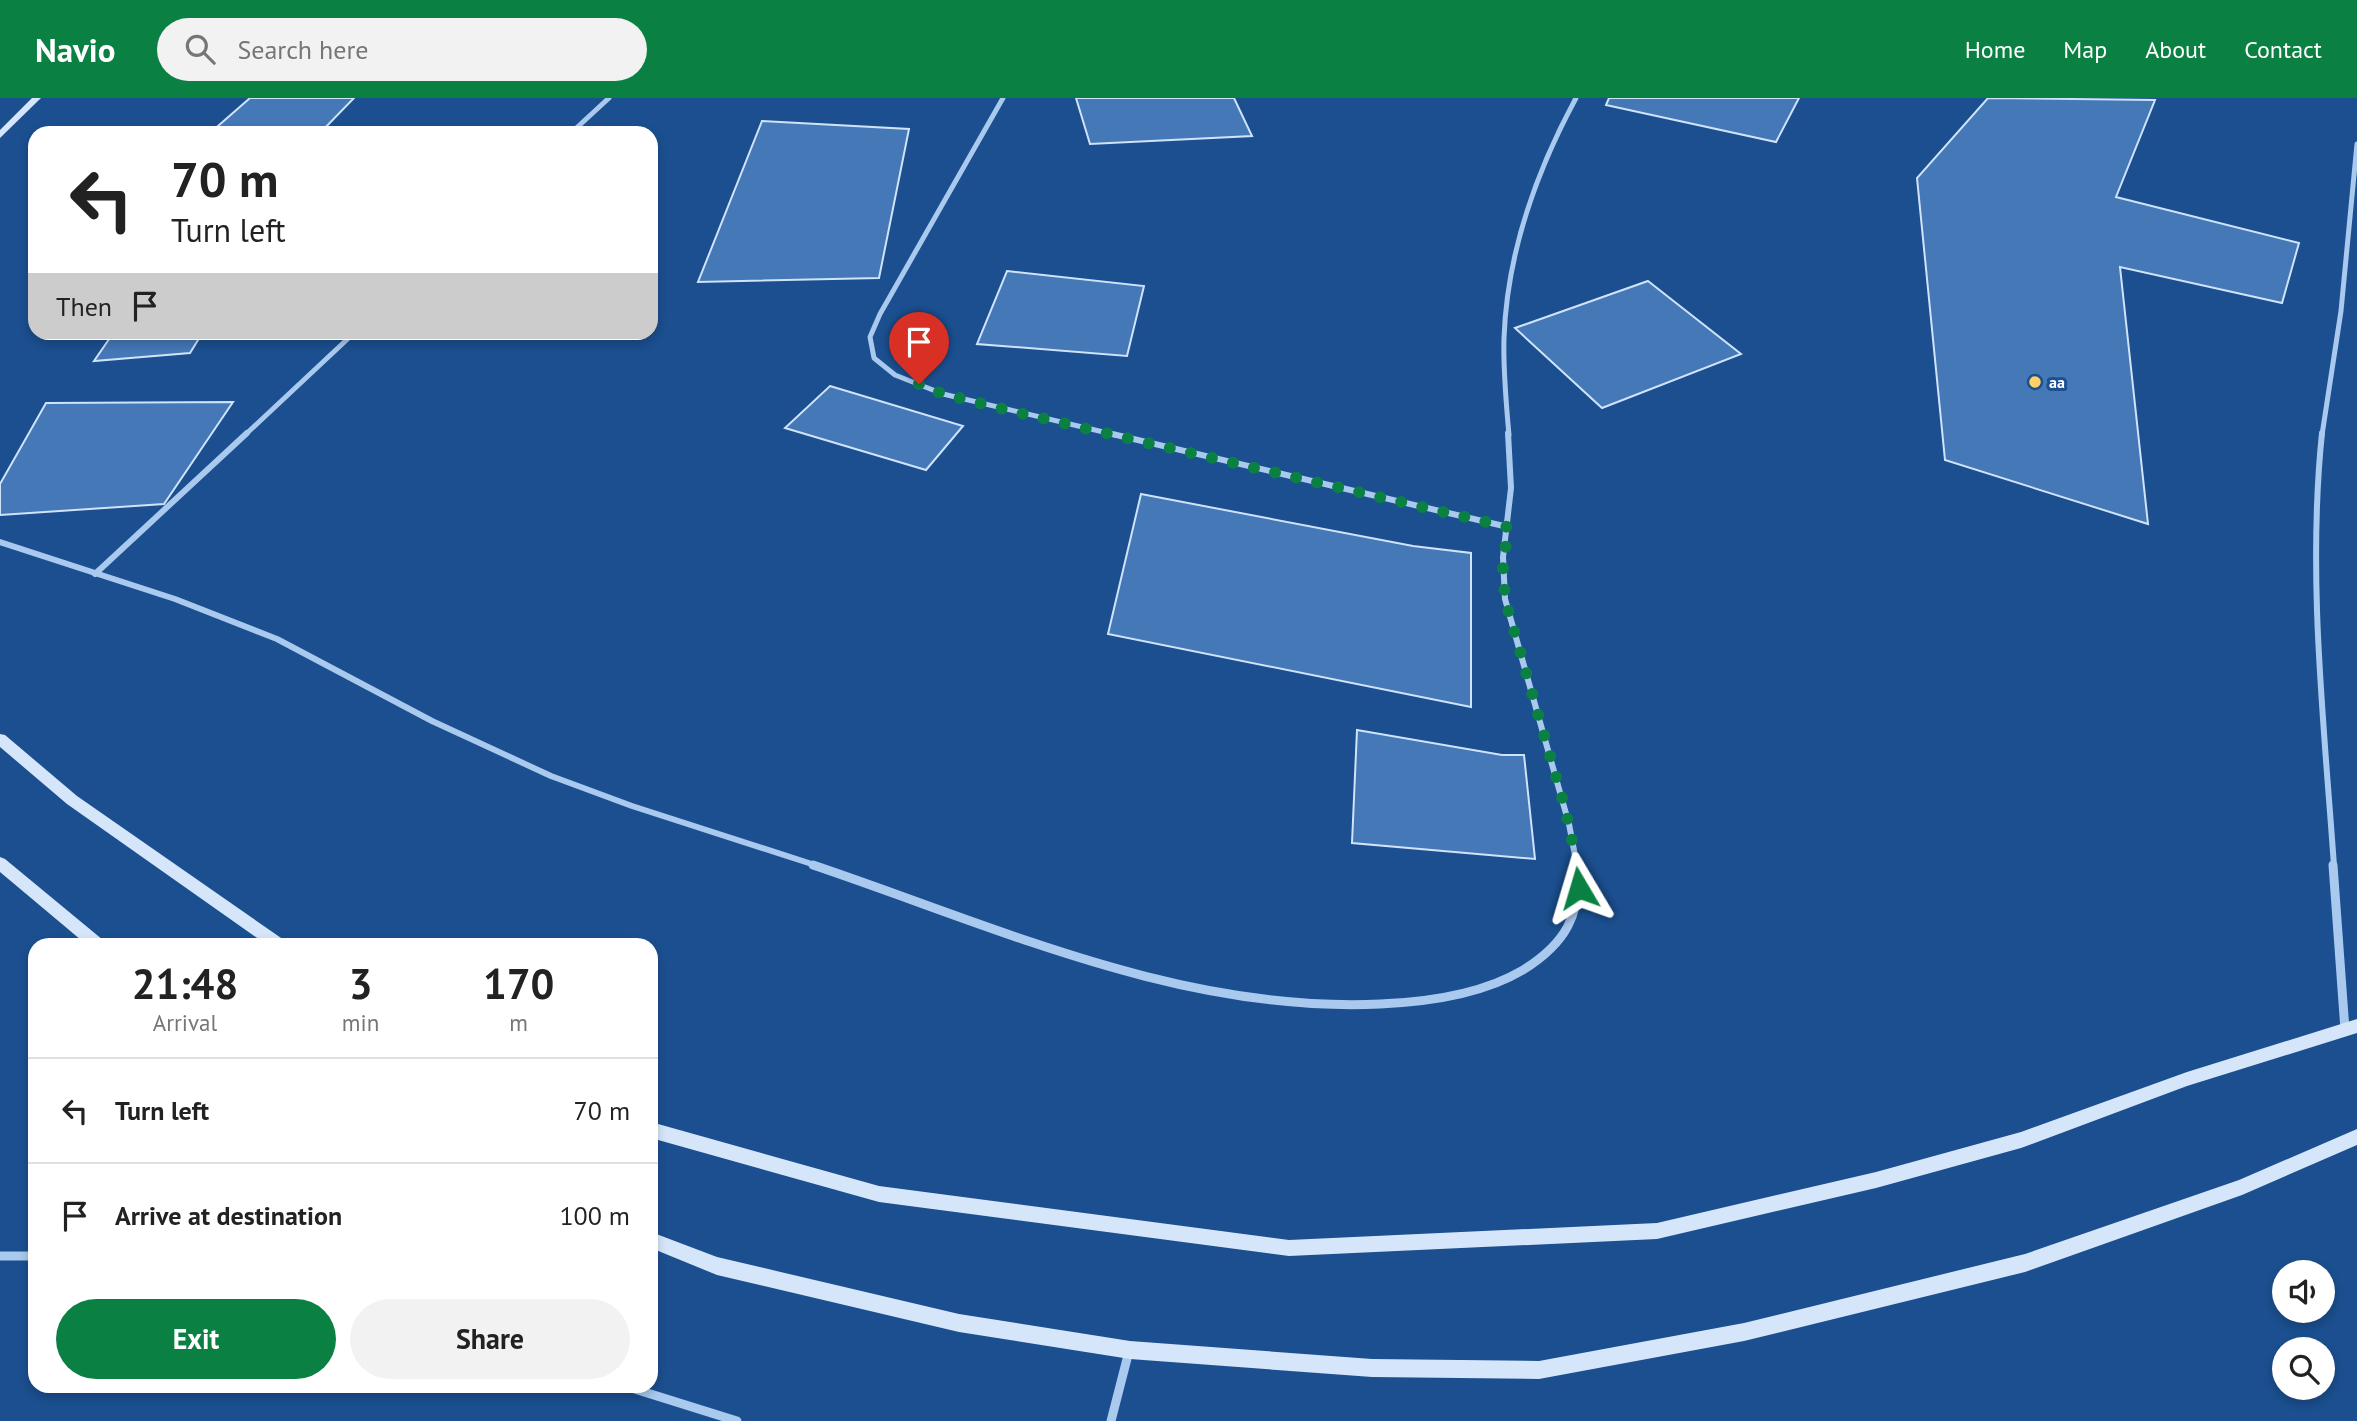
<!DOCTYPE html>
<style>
body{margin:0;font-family:"PT Sans",sans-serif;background:#f2f2f2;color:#222;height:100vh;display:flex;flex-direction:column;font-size:26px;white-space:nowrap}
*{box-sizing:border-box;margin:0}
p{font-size:23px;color:#767676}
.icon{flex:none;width:38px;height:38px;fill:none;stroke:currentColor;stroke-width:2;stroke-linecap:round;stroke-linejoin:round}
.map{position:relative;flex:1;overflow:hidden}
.panel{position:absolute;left:28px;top:840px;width:630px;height:455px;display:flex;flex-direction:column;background:#fff;border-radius:21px;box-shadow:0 4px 10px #0003}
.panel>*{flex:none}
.hud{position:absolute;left:28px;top:28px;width:630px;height:214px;border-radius:21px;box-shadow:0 4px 10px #0003;background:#fff;color:#222;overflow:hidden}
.controls{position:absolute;left:2272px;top:1162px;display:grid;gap:14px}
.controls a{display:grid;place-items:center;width:63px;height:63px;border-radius:50%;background:#fff;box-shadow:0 4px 10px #0003;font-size:35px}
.pin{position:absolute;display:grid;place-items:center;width:60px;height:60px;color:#fff;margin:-72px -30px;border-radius:50% 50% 50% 0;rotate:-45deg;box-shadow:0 0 7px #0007}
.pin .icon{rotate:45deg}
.me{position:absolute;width:77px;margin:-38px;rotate:353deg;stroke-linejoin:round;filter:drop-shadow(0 0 5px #0008)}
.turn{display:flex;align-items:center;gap:24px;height:147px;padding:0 28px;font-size:32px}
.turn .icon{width:91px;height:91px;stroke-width:2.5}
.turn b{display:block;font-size:49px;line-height:60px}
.then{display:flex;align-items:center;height:66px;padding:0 28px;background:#0003;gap:14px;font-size:26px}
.eta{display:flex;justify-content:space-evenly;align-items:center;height:119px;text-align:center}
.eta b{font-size:42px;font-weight:700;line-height:49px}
.cta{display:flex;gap:14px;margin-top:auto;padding:14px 28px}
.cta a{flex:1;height:80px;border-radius:42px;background:#0b8043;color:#fff;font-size:28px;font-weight:700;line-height:80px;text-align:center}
.cta a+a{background:#f2f2f2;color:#222}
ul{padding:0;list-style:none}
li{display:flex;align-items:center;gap:21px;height:105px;padding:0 28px;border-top:2px solid #e0e0e0}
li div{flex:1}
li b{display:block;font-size:26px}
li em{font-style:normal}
header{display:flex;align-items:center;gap:42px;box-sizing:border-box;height:98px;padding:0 35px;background:#0b8043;color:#fff}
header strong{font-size:33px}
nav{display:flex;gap:38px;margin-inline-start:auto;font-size:24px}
.search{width:490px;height:63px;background:#f2f2f2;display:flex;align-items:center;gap:18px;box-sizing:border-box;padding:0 24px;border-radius:38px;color:#767676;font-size:26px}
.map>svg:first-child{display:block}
.building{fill:#4478b7;stroke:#cfe3fa;stroke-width:2}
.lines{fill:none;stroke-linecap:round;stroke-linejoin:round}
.street-far2{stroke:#a9c9ee;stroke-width:5}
.street-far1{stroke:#a9c9ee;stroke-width:6}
.street{stroke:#a9c9ee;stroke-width:9}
.secondary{fill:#d6e6fa;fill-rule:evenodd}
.route{stroke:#0b8043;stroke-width:12;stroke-dasharray:0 21.6}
.poi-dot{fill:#ffd166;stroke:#1b4f8f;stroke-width:2.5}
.labels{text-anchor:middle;stroke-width:6;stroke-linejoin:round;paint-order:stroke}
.far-poi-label{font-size:16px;font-weight:bold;fill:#fff;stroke:#1b4f8f;text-anchor:start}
</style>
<header>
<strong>Navio</strong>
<div class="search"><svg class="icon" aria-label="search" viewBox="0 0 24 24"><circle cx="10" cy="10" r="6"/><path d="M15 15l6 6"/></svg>Search here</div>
<nav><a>Home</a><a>Map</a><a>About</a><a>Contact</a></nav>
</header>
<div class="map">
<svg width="2357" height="1323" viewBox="0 0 2357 1323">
<rect width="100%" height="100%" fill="#1b4f8f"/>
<g class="building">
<path d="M250,0H354L320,35H210Z"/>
<path d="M1076,0H1234L1252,38L1090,46Z"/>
<path d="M1609,0H1799L1776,44L1606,7Z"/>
<path d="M1988,0L2155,2L2116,99L2299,145L2282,205L2120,169L2148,426L1945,362L1917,80Z"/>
<path d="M762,23L909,31L879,180L698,184Z"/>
<path d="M1007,173L1144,188L1127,258L977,246Z"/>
<path d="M1648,183L1741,256L1602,310L1515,230Z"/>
<path d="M114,234H203L190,255L94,263Z"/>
<path d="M830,288L963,328L926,372L785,330Z"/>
<path d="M233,304L164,406L0,417V386L46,305Z"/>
<path d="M1141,396L1413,448L1471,455V609L1108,536Z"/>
<path d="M1357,632L1502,657H1524L1535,761L1352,745Z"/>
</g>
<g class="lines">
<g class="street-far2">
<path d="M1003,0L880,216L870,239L874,260L895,277L943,296L1116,337"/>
<path d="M571,35L609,0"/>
<path d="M245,337L355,234"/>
<path d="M1509,337C1506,304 1503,272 1504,240C1507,155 1536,74 1576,0"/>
<path d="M2322,337L2341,213L2357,46"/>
</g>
<g class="street-far1">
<path d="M1108,335L1508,429"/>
<path d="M1508,335L1511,390L1503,459L1505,501L1569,726L1577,768"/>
<path d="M2322,335C2307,478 2324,625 2334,768"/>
<path d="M0,444L175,501L277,541L432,623L551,678L632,708L818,768"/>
<path d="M95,476L247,335"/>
</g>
<g class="street">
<path d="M813,767C997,829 1181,915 1380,906C1428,904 1481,897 1523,872C1565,846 1582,817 1577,767"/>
<path d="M2333,767L2345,932"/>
<path d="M0,1158H35"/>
<path d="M625,1288L737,1323"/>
<path d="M1111,1323L1129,1253"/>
</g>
<g class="secondary">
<path d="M32,0H41L0,40V32Z"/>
<path d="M0,636L5,637L77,698L284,842L287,847H267L67,706L0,649Z"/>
<path d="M0,759L5,761L103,842L106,847H87L0,774Z"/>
<path d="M2357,921V935L2187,988L2021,1050L1876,1090L1657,1141L1289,1158L879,1104L651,1040V1024L879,1088L1289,1142L1657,1125L1876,1074L2021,1034L2187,974Z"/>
<path d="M2357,1031V1047L2242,1097L2025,1174L1744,1243L1539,1281L1372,1279L1130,1261L959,1234L717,1177L651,1150V1134L717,1159L959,1216L1130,1243L1372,1261L1539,1263L1744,1225L2025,1156L2239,1082Z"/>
</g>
</g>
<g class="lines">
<path class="route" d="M919,286L943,296L1024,316L1508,429L1503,470L1505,501L1565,710L1576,761L1579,790"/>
</g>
<circle class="poi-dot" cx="2035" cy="284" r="7"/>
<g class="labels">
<g class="far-poi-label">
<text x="2049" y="290">aa</text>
</g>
</g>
</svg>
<div class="controls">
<a><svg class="icon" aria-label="sound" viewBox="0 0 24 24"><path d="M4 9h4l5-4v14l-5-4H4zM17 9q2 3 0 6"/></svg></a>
<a><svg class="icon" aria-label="search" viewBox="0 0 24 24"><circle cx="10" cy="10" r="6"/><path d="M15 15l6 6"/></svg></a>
</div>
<div class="pin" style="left:919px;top:286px;background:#d93025"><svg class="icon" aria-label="arrive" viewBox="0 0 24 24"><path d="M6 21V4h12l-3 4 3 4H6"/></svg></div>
<svg class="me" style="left:1579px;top:790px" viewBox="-20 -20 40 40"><path d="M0-17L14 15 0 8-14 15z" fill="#0b8043" stroke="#fff" stroke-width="4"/></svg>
<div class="hud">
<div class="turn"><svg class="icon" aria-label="left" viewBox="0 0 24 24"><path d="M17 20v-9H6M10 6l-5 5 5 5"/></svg><div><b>70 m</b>Turn left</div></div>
<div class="then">Then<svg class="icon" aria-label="arrive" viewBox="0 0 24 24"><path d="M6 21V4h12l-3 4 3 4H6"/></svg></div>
</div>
<section class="panel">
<div class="eta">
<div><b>21:48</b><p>Arrival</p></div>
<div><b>3</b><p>min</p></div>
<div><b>170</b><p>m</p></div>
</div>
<ul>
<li><svg class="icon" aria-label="left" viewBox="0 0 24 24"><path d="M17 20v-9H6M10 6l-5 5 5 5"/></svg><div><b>Turn left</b></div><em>70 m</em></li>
<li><svg class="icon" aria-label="arrive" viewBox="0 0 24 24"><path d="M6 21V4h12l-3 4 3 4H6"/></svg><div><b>Arrive at destination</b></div><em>100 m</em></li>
</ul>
<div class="cta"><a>Exit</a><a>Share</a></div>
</section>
</div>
